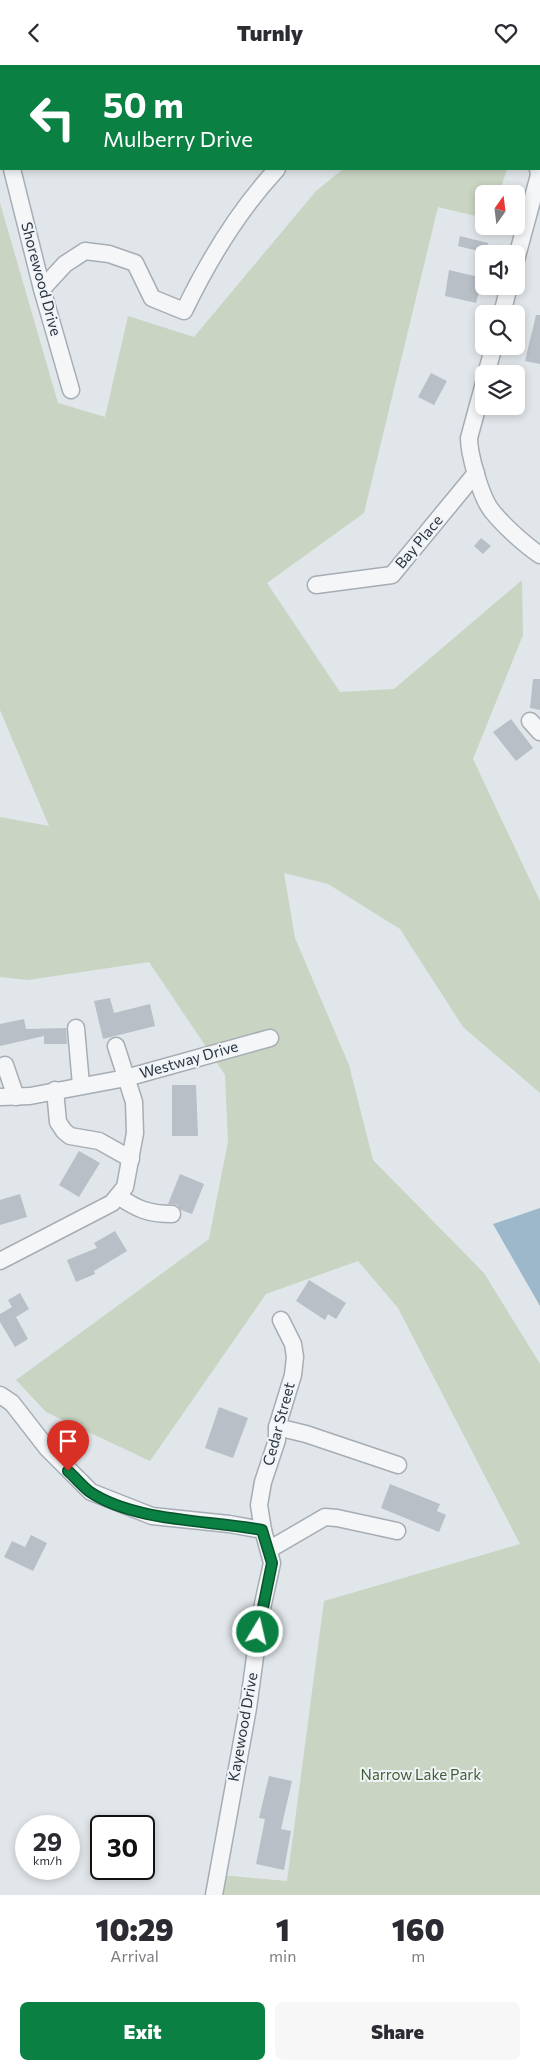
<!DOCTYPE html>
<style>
body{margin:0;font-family:Commissioner,sans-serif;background:#f7f7f7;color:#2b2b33;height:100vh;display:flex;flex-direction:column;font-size:19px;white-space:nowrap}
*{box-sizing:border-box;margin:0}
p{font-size:16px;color:#7c7c81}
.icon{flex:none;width:28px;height:28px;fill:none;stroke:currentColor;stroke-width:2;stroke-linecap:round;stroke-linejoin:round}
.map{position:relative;height:1830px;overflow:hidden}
.panel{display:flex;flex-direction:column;background:#fff;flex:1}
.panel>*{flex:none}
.banner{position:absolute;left:0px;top:0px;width:540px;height:105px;box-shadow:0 2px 8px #0003;background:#0b8043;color:#fff;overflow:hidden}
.needle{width:32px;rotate:14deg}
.buttons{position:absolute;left:475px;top:120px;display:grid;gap:10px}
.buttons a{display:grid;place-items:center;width:50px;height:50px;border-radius:8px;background:#fff;box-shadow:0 2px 8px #0003;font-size:25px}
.speed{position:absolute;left:15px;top:1750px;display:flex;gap:10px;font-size:25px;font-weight:700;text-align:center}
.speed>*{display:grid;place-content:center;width:65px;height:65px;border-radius:50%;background:#fff;box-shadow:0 2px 8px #0003;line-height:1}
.speed small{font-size:12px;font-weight:400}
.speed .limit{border:2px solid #111;border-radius:8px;background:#fff;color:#111}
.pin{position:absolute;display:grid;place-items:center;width:42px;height:42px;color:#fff;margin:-51px -21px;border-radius:50% 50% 50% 0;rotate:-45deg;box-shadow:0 0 5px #0007}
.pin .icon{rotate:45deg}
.me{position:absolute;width:55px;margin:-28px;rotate:9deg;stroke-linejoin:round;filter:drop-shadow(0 0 4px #0008)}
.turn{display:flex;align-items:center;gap:18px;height:105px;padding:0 20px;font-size:22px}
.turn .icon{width:65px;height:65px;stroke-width:2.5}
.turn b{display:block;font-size:35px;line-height:42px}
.eta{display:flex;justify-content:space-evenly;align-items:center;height:85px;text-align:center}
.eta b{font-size:30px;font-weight:800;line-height:35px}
.button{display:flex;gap:10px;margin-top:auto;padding:10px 20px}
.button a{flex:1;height:58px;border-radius:8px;background:#0b8043;color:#fff;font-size:20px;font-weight:800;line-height:58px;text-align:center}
.button a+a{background:#f7f7f7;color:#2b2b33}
header{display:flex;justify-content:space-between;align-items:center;height:65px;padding:0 20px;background:#fff;font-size:22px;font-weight:800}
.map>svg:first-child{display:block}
.green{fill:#c9d4c2}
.water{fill:#9cb8ca}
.building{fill:#b8bfc7}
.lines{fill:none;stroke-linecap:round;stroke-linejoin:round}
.minor-casing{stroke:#a6adb4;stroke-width:19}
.minor{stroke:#f4f6f8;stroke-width:16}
.route-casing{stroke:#07532c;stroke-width:12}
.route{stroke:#0b8043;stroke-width:9}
.labels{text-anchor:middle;stroke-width:4;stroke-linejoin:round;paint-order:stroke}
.street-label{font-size:15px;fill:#293542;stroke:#f1f4f7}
.park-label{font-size:15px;fill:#425e37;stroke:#f1f4f7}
</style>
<header><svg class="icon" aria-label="back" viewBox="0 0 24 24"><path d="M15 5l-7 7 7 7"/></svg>Turnly<svg class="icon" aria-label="heart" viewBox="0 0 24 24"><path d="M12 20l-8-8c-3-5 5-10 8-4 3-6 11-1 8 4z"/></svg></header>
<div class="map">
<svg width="540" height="1830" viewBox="0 0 540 1830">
<rect width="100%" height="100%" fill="#e1e6ea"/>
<path class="green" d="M343,104H507L499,129H484V153L438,142L364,448L267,518L340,627L394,624L522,515L523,570L473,694L540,836V1028L463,962L400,864L328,819L284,808L295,873L349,1000L373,1095L484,1208L540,1299V1830H222L221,1810L287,1816L324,1536L520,1479L398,1243L358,1196L266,1229L150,1396L46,1347L16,1315L209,1174L228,1076L225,1010L149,897L28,915L0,912V752L49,761L0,645V138L58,338L105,352L128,251L194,272L316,126Z"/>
<path class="water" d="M540,1143V1241L493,1159Z"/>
<g class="building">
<path d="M460,171L488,178L486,188L458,181Z"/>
<path d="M449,205L483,213L476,238L445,231Z"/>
<path d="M536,250H540V299L525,296Z"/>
<path d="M431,308L447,316L434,340L418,332Z"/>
<path d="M481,473L491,481L483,489L474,481Z"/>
<path d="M533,614H540V645L530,643Z"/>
<path d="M511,654L533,683L516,696L493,667Z"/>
<path d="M110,933L114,948L150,939L155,961L103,974L94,936Z"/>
<path d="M24,954L26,964L66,963L67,979H44V971L0,981V959Z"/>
<path d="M172,1020H196L198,1071H172Z"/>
<path d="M79,1086L100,1098L79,1132L59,1120Z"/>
<path d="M180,1109L204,1119L192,1149L181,1145L177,1140L168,1139Z"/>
<path d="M20,1129L27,1152L0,1160V1135Z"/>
<path d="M115,1166L127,1186L94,1206L95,1209L76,1217L67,1195L97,1183L94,1178Z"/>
<path d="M309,1215L346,1238L336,1254L328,1249L325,1255L296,1236Z"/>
<path d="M20,1228L29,1244L16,1252L28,1274L15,1282L0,1257V1249L12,1242L8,1235Z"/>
<path d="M219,1342L248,1353L233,1393L205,1383Z"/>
<path d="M390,1419L440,1439L437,1446L446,1450L439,1467L381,1443Z"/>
<path d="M31,1470L47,1478L33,1506L4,1492L12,1476L25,1482Z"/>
<path d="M269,1711L292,1716L281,1764L291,1766L284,1805L256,1799L265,1754L259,1753Z"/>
</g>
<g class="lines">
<defs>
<g id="minor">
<path d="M194,0L198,1"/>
<path d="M487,0L489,1"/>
<path d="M382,1L386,0"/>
<path d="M0,59L1,64"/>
<path d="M539,77V83"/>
<path d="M12,104L42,224L71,325"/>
<path d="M516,195L539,110L538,104"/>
<path d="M42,224L65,199L85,186L109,189L135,198L152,233L184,246C209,194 238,146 277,104"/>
<path d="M502,249L509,221"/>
<path d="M486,309L494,281"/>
<path d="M484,318L469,373C469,389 481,433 492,446C503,460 525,480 540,490"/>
<path d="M316,520L392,510L476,408"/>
<path d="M530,656L540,667"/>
<path d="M76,963L81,1020"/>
<path d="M5,1000L16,1032"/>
<path d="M55,1025L58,1057L64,1066L70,1071L99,1076L131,1094"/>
<path d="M0,1032L30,1031L126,1013L270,973"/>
<path d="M118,1131C137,1144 148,1149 172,1149"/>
<path d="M0,1196L112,1138L125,1122L135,1068L134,1037L116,981"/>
<path d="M0,1330L12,1338L47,1383L91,1427L152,1451L229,1459L263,1465"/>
<path d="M277,1362L306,1369L398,1400"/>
<path d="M270,1484L325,1452L337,1453L397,1466"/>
<path d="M214,1830L248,1643L261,1548L272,1498L263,1465L259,1440L263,1417L277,1375V1362L293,1310L295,1292L293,1279L281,1255"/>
</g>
</defs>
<use href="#minor" class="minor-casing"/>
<use href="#minor" class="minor"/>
</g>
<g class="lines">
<defs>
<path id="route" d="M68,1406C75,1412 82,1421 90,1427C135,1457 210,1455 262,1465L272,1498L258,1567"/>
</defs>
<use href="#route" class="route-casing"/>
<use href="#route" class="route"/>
</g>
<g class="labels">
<g class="street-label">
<text transform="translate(41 214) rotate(75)" y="5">Shorewood Drive</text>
<text transform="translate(419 477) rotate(-50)" y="5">Bay Place</text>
<text transform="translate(189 995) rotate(-16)" y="5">Westway Drive</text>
<text transform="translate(279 1359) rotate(-75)" y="5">Cedar Street</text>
<text transform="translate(243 1662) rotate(-80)" y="5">Kayewood Drive</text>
</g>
<g class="park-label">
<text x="421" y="1715">Narrow Lake Park</text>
</g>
</g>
</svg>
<div class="buttons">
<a><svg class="needle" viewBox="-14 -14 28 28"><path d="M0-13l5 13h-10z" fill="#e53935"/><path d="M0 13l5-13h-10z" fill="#7c7c81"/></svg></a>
<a><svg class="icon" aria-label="sound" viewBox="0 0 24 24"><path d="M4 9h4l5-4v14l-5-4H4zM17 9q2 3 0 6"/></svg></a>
<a><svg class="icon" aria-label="search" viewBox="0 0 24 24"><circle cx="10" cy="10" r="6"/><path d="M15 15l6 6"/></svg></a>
<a><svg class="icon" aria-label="layers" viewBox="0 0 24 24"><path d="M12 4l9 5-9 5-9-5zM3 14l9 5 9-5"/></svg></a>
</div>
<div class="speed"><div>29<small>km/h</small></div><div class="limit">30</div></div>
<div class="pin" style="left:68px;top:1406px;background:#d93025"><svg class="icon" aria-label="arrive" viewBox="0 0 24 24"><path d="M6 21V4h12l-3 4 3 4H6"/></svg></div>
<svg class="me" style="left:258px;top:1567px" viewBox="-20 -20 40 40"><circle r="17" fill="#0b8043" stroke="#fff" stroke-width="3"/><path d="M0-11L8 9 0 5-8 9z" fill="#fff"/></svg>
<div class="banner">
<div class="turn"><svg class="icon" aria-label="left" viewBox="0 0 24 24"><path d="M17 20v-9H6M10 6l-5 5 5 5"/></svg><div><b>50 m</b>Mulberry Drive</div></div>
</div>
</div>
<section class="panel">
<div class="eta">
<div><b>10:29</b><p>Arrival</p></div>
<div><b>1</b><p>min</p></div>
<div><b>160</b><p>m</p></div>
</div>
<div class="button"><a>Exit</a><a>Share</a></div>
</section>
